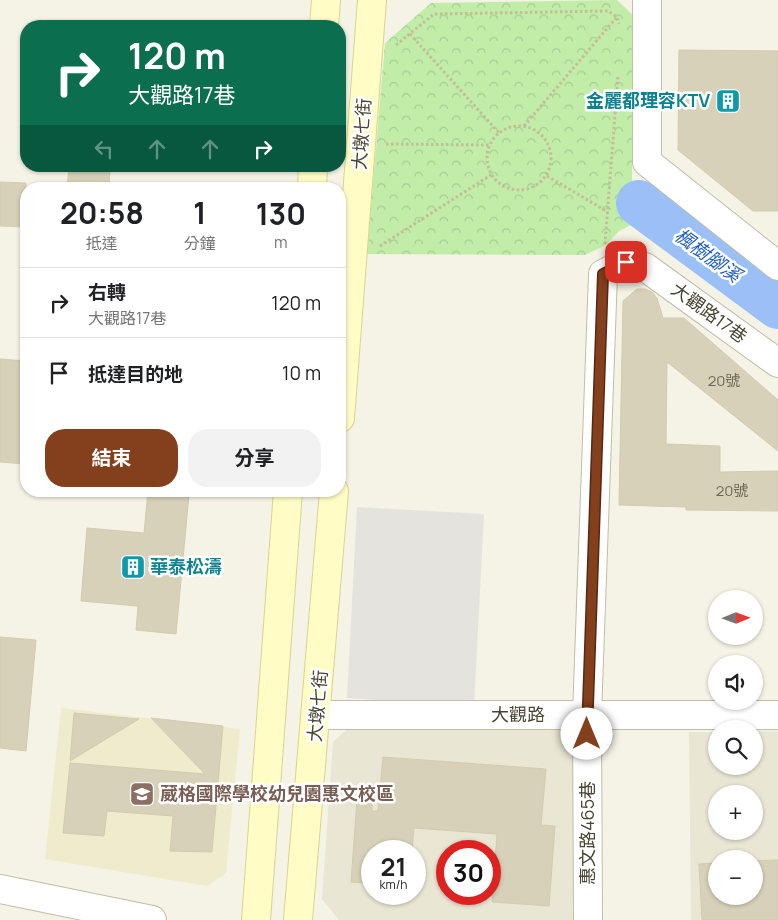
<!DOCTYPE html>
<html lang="zh-TW">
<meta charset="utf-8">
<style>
body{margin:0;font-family:Manrope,"Noto Sans TC",sans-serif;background:#f2f2f2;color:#202124;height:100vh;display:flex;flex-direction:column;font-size:19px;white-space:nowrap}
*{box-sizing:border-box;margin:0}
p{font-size:16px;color:#757577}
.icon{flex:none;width:28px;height:28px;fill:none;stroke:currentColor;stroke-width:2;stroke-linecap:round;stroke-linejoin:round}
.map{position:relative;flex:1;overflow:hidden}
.side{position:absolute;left:20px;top:182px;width:326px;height:315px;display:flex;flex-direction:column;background:#fff;border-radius:20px;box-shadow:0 1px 4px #0004}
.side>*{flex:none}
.top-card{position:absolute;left:20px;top:20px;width:326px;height:152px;border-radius:20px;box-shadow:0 1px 4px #0004;background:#0b6e4f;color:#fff;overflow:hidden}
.needle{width:32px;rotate:89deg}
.buttons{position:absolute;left:708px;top:590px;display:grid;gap:10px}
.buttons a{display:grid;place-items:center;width:55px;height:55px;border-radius:50%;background:#fff;box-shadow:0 1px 4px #0004;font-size:25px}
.speed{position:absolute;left:361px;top:840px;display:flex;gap:10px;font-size:25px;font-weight:700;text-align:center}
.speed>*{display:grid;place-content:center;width:65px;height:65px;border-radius:50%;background:#fff;box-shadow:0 1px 4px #0004;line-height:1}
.speed small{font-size:12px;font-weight:400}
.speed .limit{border:8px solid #d22;background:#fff;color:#111}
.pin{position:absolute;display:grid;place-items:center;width:42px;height:42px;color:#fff;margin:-21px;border-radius:10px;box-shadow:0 2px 8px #0006}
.me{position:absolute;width:55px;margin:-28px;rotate:0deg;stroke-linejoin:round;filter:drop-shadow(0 0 4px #0008)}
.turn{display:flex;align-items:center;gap:18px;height:105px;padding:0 25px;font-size:22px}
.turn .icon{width:65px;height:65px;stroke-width:2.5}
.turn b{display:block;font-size:35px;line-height:42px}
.lanes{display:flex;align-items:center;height:48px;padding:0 25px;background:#0003;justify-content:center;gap:25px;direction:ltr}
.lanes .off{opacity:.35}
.eta{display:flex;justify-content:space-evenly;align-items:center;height:85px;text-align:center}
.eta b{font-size:30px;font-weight:700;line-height:35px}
.button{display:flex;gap:10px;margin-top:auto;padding:10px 25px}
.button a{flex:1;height:58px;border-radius:20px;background:#843f1c;color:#fff;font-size:20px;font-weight:700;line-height:58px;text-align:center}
.button a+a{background:#f2f2f2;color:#202124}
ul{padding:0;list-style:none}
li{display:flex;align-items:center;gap:15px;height:70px;padding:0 25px;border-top:1px solid #e0e0e0}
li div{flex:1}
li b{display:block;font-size:19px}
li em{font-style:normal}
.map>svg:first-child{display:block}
.residential{fill:#e9e6d3;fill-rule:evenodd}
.education{fill:#efeccd}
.forest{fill:url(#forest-crowns)}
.parking{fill:#e5e3de}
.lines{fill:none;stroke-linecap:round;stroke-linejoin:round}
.river{stroke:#9bc0f8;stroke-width:46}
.building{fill:#d7d1b9;stroke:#d3cbac}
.street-casing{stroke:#c1bda7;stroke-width:30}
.secondary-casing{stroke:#d9d490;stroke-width:30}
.path{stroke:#c4bd96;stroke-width:3;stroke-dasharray:2.5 2.5;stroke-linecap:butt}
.street{stroke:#fff;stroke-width:28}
.secondary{stroke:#fffcc5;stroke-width:28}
.route-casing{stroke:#562912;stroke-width:12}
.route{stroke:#843f1c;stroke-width:9}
.labels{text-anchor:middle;stroke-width:5;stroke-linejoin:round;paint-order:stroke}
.number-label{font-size:15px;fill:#6c6755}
.culture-label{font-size:18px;font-weight:bold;fill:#0d838f;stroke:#fff;text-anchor:end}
.street-label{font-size:18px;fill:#484434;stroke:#fff}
.education-label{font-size:18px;font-weight:bold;fill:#785e54;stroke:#fff;text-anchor:start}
.water-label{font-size:19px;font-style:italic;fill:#215ec0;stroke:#fff}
</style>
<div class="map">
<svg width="778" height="920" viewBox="0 0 778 920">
<defs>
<pattern id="forest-crowns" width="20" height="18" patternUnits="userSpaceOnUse" patternTransform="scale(1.25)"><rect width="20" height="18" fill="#c1eda9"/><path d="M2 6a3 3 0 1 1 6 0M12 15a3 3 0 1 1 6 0" fill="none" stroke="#a7cc92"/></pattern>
</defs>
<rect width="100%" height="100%" fill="#f5f3e5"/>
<g class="residential">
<path d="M579,724L575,920H339L322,899L333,742L352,725ZM372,851H415V894H372ZM448,851H490V894H448Z"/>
<path d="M754,731H778V920H691L689,732H716V766H754ZM716,794H754V831H716ZM716,859H754V896H716Z"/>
</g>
<path class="education" d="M61,708L240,729L226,873L207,886L45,859Z"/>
<path class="forest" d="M617,0L635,17L631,225L619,231L606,245L585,255L367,254L385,43L431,3Z"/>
<path class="parking" d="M357,507L484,514L474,706L347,698Z"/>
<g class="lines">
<path class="river" d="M639,203L778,306"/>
</g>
<g class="building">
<path d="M679,50L778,51V211H753L678,150Z"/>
<path d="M69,166H110L109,189H67Z"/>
<path d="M0,182L26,183V227L0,226Z"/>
<path d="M637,289H645L652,292L657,298L663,318H684L778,400V451L667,362L666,444L720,446V472L778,471V511L686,510V507L619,505L623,301Z"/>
<path d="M0,359L26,361V464L0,462Z"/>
<path d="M148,491L189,495L176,634L136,630L138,606L81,601L87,528L144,533Z"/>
<path d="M0,637L36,640L26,751L0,748Z"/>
<path d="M74,713L139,719L70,761Z"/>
<path d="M151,718L223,726L212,852L170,851L173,816L107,811L104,836L63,833L70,763L205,774Z"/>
<path d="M383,757L546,769L541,825L555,826L549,906L492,902L497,834L414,828L412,851H372V883L351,882L357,800L372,801V811H378Z"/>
<path d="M778,860V920H702L699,864L716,863V896H754V861Z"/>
</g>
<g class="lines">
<defs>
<g id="street">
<path d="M647,0V162L778,266"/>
<path d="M317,715H778"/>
<path d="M0,889L152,920"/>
<path d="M588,920L587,715L603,274L626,262L645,267L778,363"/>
</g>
<g id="secondary">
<path d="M324,26L326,0"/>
<path d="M312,189L313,166"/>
<path d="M340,418L372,0"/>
<path d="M256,920L288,491"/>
<path d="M298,920L334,491"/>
</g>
</defs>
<use href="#street" class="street-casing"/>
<use href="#secondary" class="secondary-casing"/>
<g class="path">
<path d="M410,34L499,133"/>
<path d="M396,45L434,14L608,11L617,17L619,24"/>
<circle cx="519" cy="158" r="32"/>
<path d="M524,126L616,18"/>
<path d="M386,144L489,145"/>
<path d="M547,176L608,212"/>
<path d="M605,244L618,75"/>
<path d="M380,246L491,175"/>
</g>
<use href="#street" class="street"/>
<use href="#secondary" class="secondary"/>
</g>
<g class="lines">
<defs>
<path id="route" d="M587,734L603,274L626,262"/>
</defs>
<use href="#route" class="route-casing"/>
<use href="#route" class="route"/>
</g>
<defs>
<symbol id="building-square" viewBox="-11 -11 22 22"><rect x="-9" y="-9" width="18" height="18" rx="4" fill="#0f9aa8" stroke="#fff"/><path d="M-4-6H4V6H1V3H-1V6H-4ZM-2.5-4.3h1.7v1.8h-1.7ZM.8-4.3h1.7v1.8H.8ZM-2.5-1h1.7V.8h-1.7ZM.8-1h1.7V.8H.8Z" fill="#fff"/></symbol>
<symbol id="school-square" viewBox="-11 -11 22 22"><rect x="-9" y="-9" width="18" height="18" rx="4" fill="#8d6e63" stroke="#fff"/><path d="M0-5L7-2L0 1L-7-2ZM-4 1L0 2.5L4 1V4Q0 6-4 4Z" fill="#fff"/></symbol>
</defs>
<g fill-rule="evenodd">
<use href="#building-square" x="714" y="87" width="28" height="28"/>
<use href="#building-square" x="119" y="553" width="28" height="28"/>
<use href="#school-square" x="128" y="780" width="28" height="28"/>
</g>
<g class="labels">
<g class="number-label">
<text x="724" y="386">20號</text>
<text x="732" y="496">20號</text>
</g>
<g class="culture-label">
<text x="710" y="107">金麗都理容KTV</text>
<text x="150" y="573" text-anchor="start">華泰松濤</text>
</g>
<g class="street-label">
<text transform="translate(362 134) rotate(-86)" y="6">大墩七街</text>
<text transform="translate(709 313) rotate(36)" y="6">大觀路17巷</text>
<text transform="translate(318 706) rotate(-85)" y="6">大墩七街</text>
<text x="518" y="721">大觀路</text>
<text transform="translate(588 833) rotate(-90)" y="6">惠文路465巷</text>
</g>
<g class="education-label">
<text x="160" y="800">葳格國際學校幼兒園惠文校區</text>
</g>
<g class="water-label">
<text transform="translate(708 255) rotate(36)" y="7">楓樹腳溪</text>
</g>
</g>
</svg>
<div class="buttons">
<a><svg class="needle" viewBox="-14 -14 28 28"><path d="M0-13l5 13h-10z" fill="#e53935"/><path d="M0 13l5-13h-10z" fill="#757577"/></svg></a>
<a><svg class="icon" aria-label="sound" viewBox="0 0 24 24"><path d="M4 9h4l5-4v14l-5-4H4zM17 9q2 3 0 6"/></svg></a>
<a><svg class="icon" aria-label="search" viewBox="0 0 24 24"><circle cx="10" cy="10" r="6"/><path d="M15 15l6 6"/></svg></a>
<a>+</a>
<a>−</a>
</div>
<div class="speed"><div>21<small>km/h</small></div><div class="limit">30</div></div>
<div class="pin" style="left:626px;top:262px;background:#d93025"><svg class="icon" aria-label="arrive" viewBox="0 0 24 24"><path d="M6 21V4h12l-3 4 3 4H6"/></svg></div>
<svg class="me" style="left:587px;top:734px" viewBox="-20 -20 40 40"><circle r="19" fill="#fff"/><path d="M0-13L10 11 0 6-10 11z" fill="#843f1c"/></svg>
<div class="top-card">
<div class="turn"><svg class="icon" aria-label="right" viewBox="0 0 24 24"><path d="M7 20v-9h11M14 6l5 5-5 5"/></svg><div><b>120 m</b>大觀路17巷</div></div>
<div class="lanes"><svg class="icon off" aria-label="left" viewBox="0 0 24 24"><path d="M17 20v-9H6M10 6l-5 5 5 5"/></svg><svg class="icon off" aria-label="ahead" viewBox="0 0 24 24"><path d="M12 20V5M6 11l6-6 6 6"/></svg><svg class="icon off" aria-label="ahead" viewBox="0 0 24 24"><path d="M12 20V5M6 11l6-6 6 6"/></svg><svg class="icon" aria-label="right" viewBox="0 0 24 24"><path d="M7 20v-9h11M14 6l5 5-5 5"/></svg></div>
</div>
<section class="side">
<div class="eta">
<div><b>20:58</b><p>抵達</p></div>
<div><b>1</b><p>分鐘</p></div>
<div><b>130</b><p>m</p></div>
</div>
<ul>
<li><svg class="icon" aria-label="right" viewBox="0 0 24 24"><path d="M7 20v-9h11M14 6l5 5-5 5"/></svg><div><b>右轉</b><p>大觀路17巷</p></div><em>120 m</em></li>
<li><svg class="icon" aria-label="arrive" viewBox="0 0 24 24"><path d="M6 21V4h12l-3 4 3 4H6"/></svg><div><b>抵達目的地</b></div><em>10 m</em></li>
</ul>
<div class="button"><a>結束</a><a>分享</a></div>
</section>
</div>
